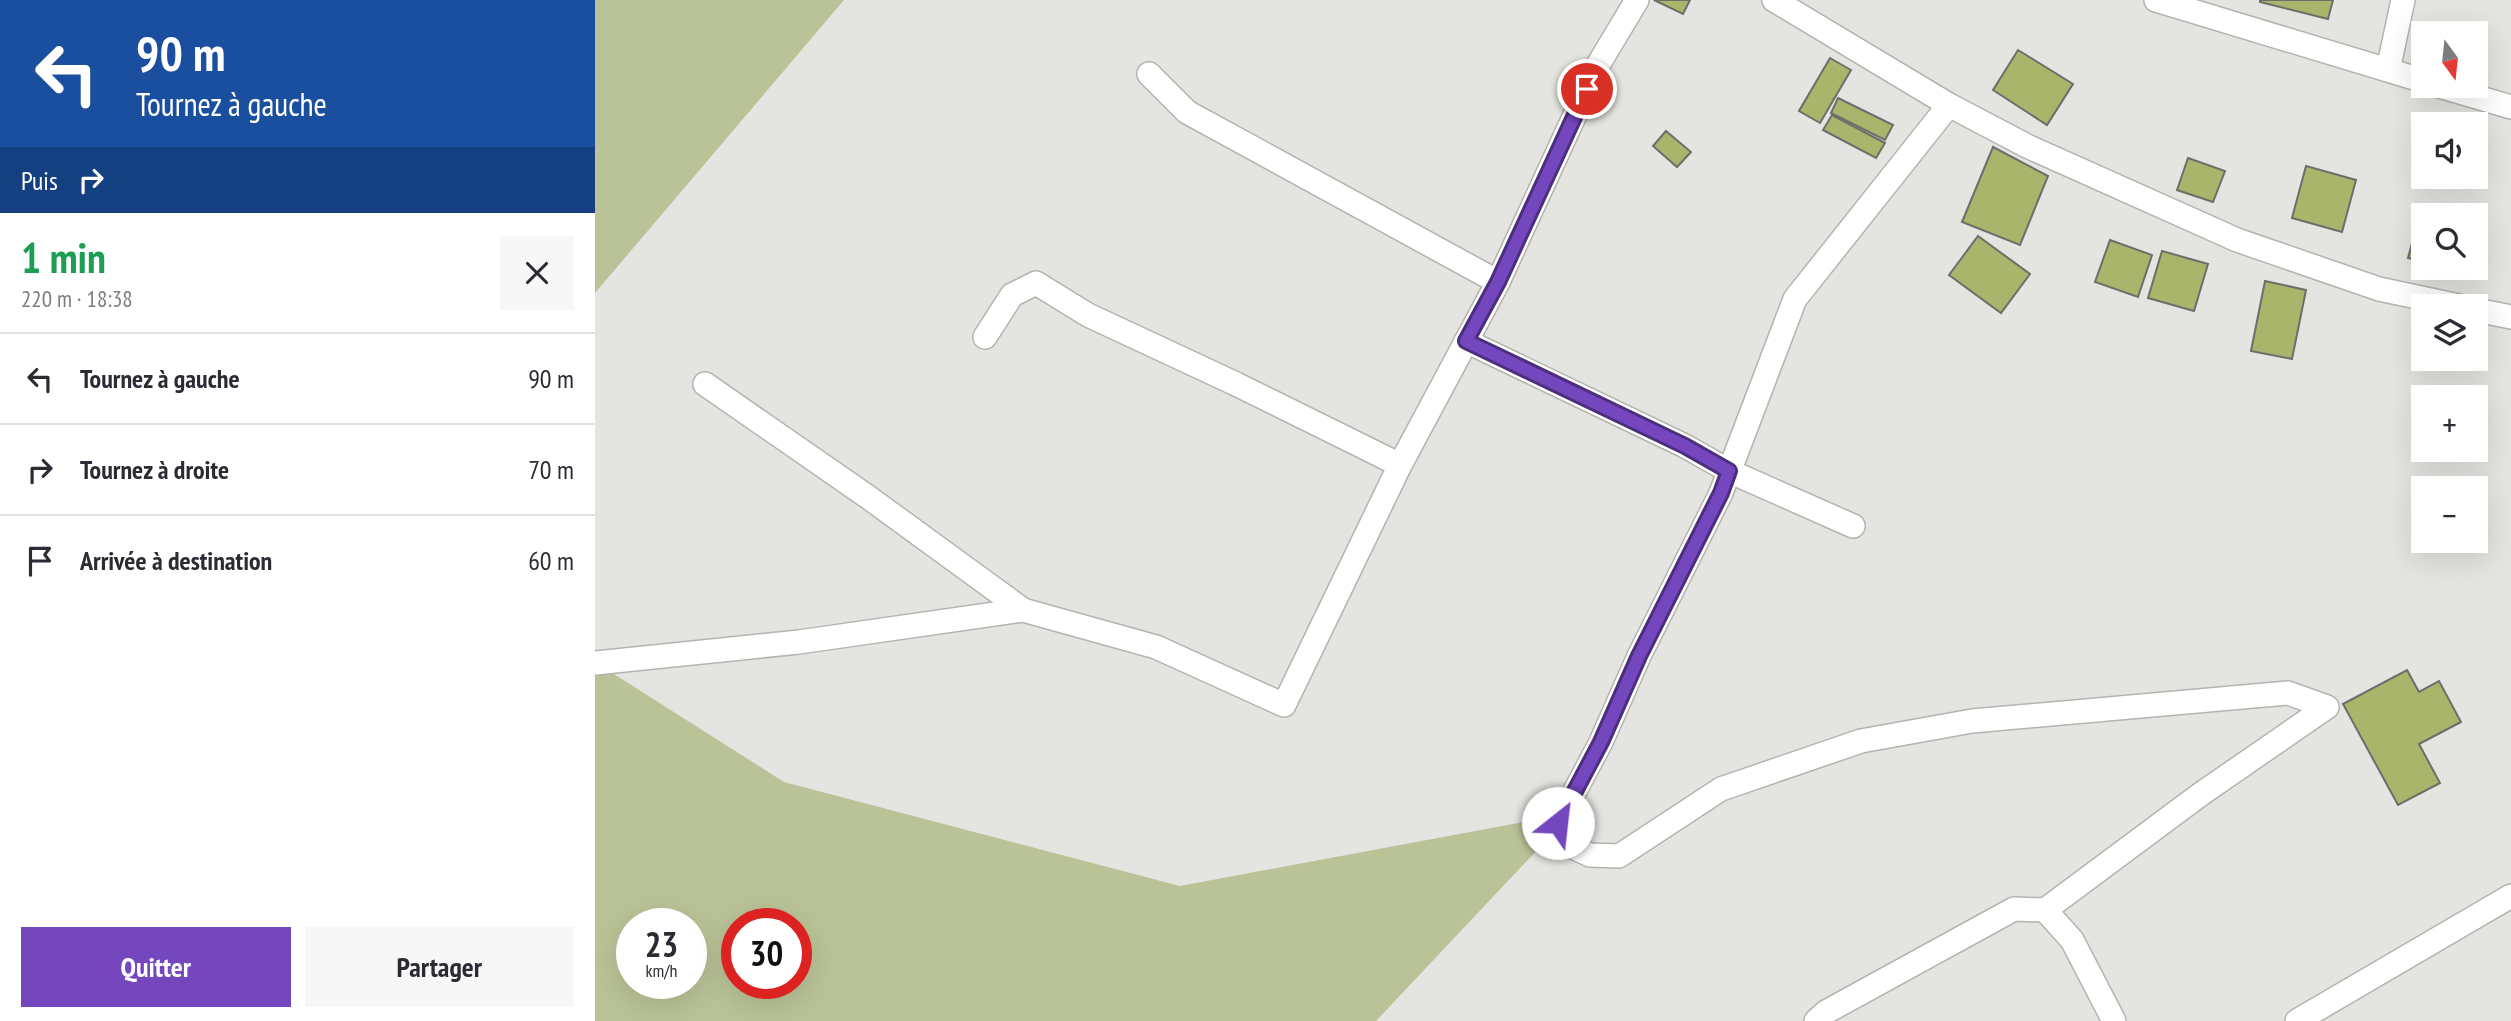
<!DOCTYPE html>
<html lang="fr">
<meta charset="utf-8">
<style>
body{margin:0;font-family:"PT Sans Narrow",sans-serif;background:#f7f7f7;color:#2b2b33;height:100vh;display:flex;flex-direction:column;font-size:26px;white-space:nowrap}
*{box-sizing:border-box;margin:0}
p{font-size:23px;color:#7c7c81}
.icon{flex:none;width:38px;height:38px;fill:none;stroke:currentColor;stroke-width:2;stroke-linecap:round;stroke-linejoin:round}
.map{position:relative;flex:1;overflow:hidden}
.drawer{display:flex;flex-direction:column;background:#fff;width:595px}
.drawer>*{flex:none}
.guide{background:#1a4fa0;color:#fff;overflow:hidden}
.needle{width:46px;rotate:165deg}
.buttons{position:absolute;left:1816px;top:21px;display:grid;gap:14px}
.buttons a{display:grid;place-items:center;width:77px;height:77px;border-radius:0px;background:#fff;box-shadow:0 7px 28px #0002;font-size:35px}
.speed{position:absolute;left:21px;top:908px;display:flex;gap:14px;font-size:35px;font-weight:700;text-align:center}
.speed>*{display:grid;place-content:center;width:91px;height:91px;border-radius:50%;background:#fff;box-shadow:0 7px 28px #0002;line-height:1}
.speed small{font-size:18px;font-weight:400}
.speed .limit{border:10px solid #d22;background:#fff;color:#111}
.pin{position:absolute;display:grid;place-items:center;width:60px;height:60px;color:#fff;margin:-30px;border:4px solid #fff;border-radius:50%;box-shadow:0 2px 7px #0007}
.me{position:absolute;width:77px;margin:-38px;rotate:29deg;stroke-linejoin:round;filter:drop-shadow(0 0 5px #0008)}
.turn{display:flex;align-items:center;gap:24px;height:147px;padding:0 21px;font-size:32px}
.turn .icon{width:91px;height:91px;stroke-width:2.5}
.turn b{display:block;font-size:49px;line-height:60px}
.then{display:flex;align-items:center;height:66px;padding:0 21px;background:#0003;gap:14px;font-size:26px}
.round{display:grid;place-items:center;flex:none;width:74px;height:74px;border-radius:0px;background:#f7f7f7}
.head{display:flex;align-items:center;justify-content:space-between;height:119px;padding:0 21px}
h1{font-size:42px;font-weight:600;line-height:52px;color:#1e9e55}
.primary-button{display:flex;gap:14px;margin-top:auto;padding:14px 21px}
.primary-button a{flex:1;height:80px;border-radius:0px;background:#7447bf;color:#fff;font-size:28px;font-weight:600;line-height:80px;text-align:center}
.primary-button a+a{background:#f7f7f7;color:#2b2b33}
ul{padding:0;list-style:none}
li{display:flex;align-items:center;gap:21px;height:91px;padding:0 21px;border-top:2px solid #e1e1e2}
li div{flex:1}
li b{display:block;font-size:26px}
li em{font-style:normal}
main{display:flex;flex:1;min-height:0}
.map>svg:first-child{display:block}
.green{fill:#bac397;fill-rule:evenodd}
.building{fill:#a9b56b;stroke:#6d6e6a;stroke-width:2}
.lines{fill:none;stroke-linecap:round;stroke-linejoin:round}
.street-casing{stroke:#b3b4b0;stroke-width:26}
.street{stroke:#fff;stroke-width:23}
.route-casing{stroke:#4b2e7c;stroke-width:18}
.route{stroke:#7447bf;stroke-width:12}
</style>
<main>
<section class="drawer">
<div class="guide">
<div class="turn"><svg class="icon" aria-label="left" viewBox="0 0 24 24"><path d="M17 20v-9H6M10 6l-5 5 5 5"/></svg><div><b>90 m</b>Tournez à gauche</div></div>
<div class="then">Puis<svg class="icon" aria-label="right" viewBox="0 0 24 24"><path d="M7 20v-9h11M14 6l5 5-5 5"/></svg></div>
</div>
<div class="head"><div><h1>1 min</h1><p>220 m · 18:38</p></div><a class="round"><svg class="icon" aria-label="close" viewBox="0 0 24 24"><path d="M6 6l12 12M18 6L6 18"/></svg></a></div>
<ul>
<li><svg class="icon" aria-label="left" viewBox="0 0 24 24"><path d="M17 20v-9H6M10 6l-5 5 5 5"/></svg><div><b>Tournez à gauche</b></div><em>90 m</em></li>
<li><svg class="icon" aria-label="right" viewBox="0 0 24 24"><path d="M7 20v-9h11M14 6l5 5-5 5"/></svg><div><b>Tournez à droite</b></div><em>70 m</em></li>
<li><svg class="icon" aria-label="arrive" viewBox="0 0 24 24"><path d="M6 21V4h12l-3 4 3 4H6"/></svg><div><b>Arrivée à destination</b></div><em>60 m</em></li>
</ul>
<div class="primary-button"><a>Quitter</a><a>Partager</a></div>
</section>
<div class="map">
<svg width="1916" height="1021" viewBox="0 0 1916 1021">
<rect width="100%" height="100%" fill="#e4e5e0"/>
<g class="green">
<path d="M0,0H249L0,293Z"/>
<path d="M0,662L189,782L585,886L977,813L781,1021H0ZM37,924H96V984H37ZM142,924H201V984H142Z"/>
</g>
<g class="building">
<path d="M1059,0H1095L1088,14Z"/>
<path d="M1665,0H1738L1733,19L1665,2Z"/>
<path d="M1423,50L1478,84L1452,125L1398,90Z"/>
<path d="M1235,58L1256,70L1225,123L1204,111Z"/>
<path d="M1243,98L1298,125L1290,140L1236,113Z"/>
<path d="M1237,115L1290,143L1281,158L1228,130Z"/>
<path d="M1071,131L1096,152L1082,167L1058,146Z"/>
<path d="M1398,147L1453,176L1425,245L1367,222Z"/>
<path d="M1593,158L1630,171L1618,202L1582,190Z"/>
<path d="M1711,166L1761,180L1747,232L1697,218Z"/>
<path d="M1827,207L1857,215H1829V262L1813,258Z"/>
<path d="M1383,236L1435,274L1406,313L1354,275Z"/>
<path d="M1515,240L1557,255L1543,297L1500,282Z"/>
<path d="M1567,251L1613,264L1599,311L1553,298Z"/>
<path d="M1670,281L1711,290L1697,359L1656,351Z"/>
<path d="M1812,670L1824,692L1844,681L1866,722L1824,744L1845,783L1803,805L1748,704Z"/>
</g>
<g class="lines">
<defs>
<g id="street">
<path d="M1179,0L1354,105L1432,146L1642,240L1784,289L1864,306"/>
<path d="M1561,0L1829,81"/>
<path d="M1793,70L1808,0"/>
<path d="M554,74L592,112L903,282"/>
<path d="M1844,86L1916,107"/>
<path d="M1881,310L1916,317"/>
<path d="M390,337L417,295L441,283L493,315L641,384L805,465"/>
<path d="M871,341L1090,446L1134,471L1258,526"/>
<path d="M110,384L273,497L428,610"/>
<path d="M0,663L204,642L428,610L561,647L689,705L805,465L903,282L1003,65L1042,0"/>
<path d="M1450,910L1477,940L1519,1021"/>
<path d="M1221,1021L1231,1012L1419,909L1450,910L1606,794L1732,707L1693,693L1377,721L1266,741L1126,789L1024,856L995,855L982,849L971,842L963,823L1006,742L1044,656L1126,493L1200,299L1354,105"/>
<path d="M1702,1021L1916,896"/>
</g>
</defs>
<use href="#street" class="street-casing"/>
<use href="#street" class="street"/>
</g>
<g class="lines">
<defs>
<path id="route" d="M963,823L1006,742L1044,656L1126,493L1134,471L1090,446L871,341L903,282L992,89"/>
</defs>
<use href="#route" class="route-casing"/>
<use href="#route" class="route"/>
</g>
</svg>
<div class="buttons">
<a><svg class="needle" viewBox="-14 -14 28 28"><path d="M0-13l5 13h-10z" fill="#e53935"/><path d="M0 13l5-13h-10z" fill="#7c7c81"/></svg></a>
<a><svg class="icon" aria-label="sound" viewBox="0 0 24 24"><path d="M4 9h4l5-4v14l-5-4H4zM17 9q2 3 0 6"/></svg></a>
<a><svg class="icon" aria-label="search" viewBox="0 0 24 24"><circle cx="10" cy="10" r="6"/><path d="M15 15l6 6"/></svg></a>
<a><svg class="icon" aria-label="layers" viewBox="0 0 24 24"><path d="M12 4l9 5-9 5-9-5zM3 14l9 5 9-5"/></svg></a>
<a>+</a>
<a>−</a>
</div>
<div class="speed"><div>23<small>km/h</small></div><div class="limit">30</div></div>
<div class="pin" style="left:992px;top:89px;background:#d93025"><svg class="icon" aria-label="arrive" viewBox="0 0 24 24"><path d="M6 21V4h12l-3 4 3 4H6"/></svg></div>
<svg class="me" style="left:963px;top:823px" viewBox="-20 -20 40 40"><circle r="19" fill="#fff"/><path d="M0-13L10 11 0 6-10 11z" fill="#7447bf"/></svg>
</div>
</main>
